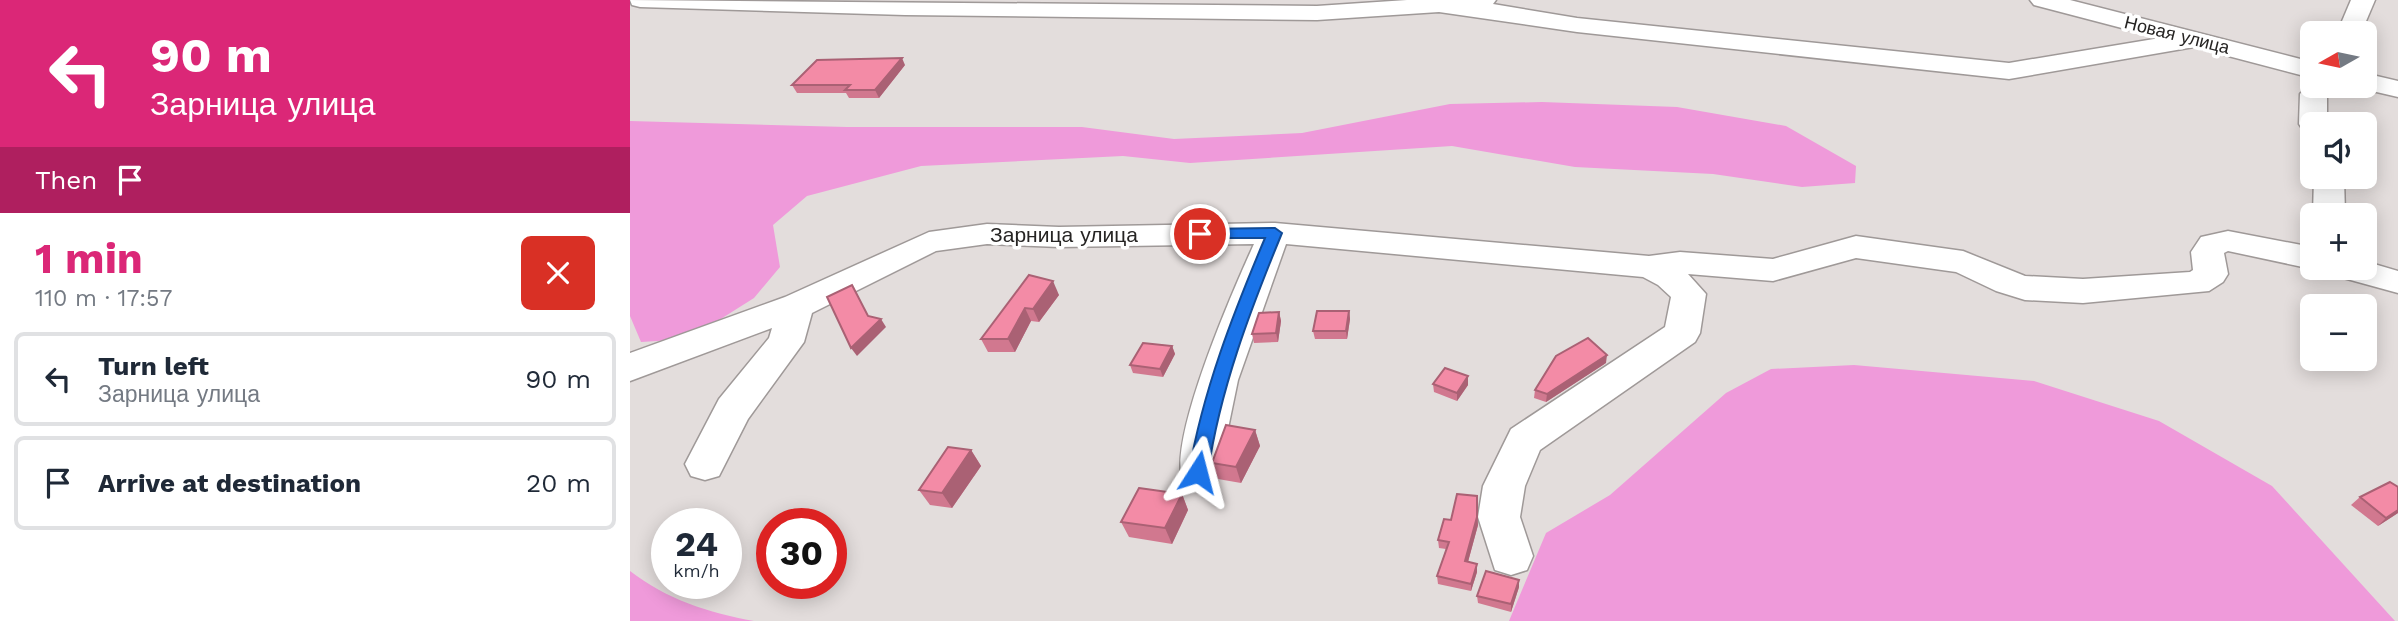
<!DOCTYPE html>
<meta charset="utf-8">
<style>
body{margin:0;font-family:"Work Sans",sans-serif;background:#f6f6f7;color:#1f2937;height:100vh;display:flex;flex-direction:column;font-size:26px;white-space:nowrap}
*{box-sizing:border-box;margin:0}
p{font-size:23px;color:#747a83}
.icon{flex:none;width:38px;height:38px;fill:none;stroke:currentColor;stroke-width:2;stroke-linecap:round;stroke-linejoin:round}
.map{position:relative;flex:1;overflow:hidden}
.details{display:flex;flex-direction:column;background:#fff;width:630px}
.details>*{flex:none}
.banner{background:#db2777;color:#fff;overflow:hidden}
.needle{width:46px;rotate:261deg}
.fabs{position:absolute;left:1670px;top:21px;display:grid;gap:14px}
.fabs a{display:grid;place-items:center;width:77px;height:77px;border-radius:10px;background:#fff;box-shadow:0 4px 18px #0003;font-size:35px}
.speed{position:absolute;left:21px;top:508px;display:flex;gap:14px;font-size:35px;font-weight:700;text-align:center}
.speed>*{display:grid;place-content:center;width:91px;height:91px;border-radius:50%;background:#fff;box-shadow:0 4px 18px #0003;line-height:1}
.speed small{font-size:18px;font-weight:400}
.speed .limit{border:10px solid #d22;background:#fff;color:#111}
.pin{position:absolute;display:grid;place-items:center;width:60px;height:60px;color:#fff;margin:-30px;border:4px solid #fff;border-radius:50%;box-shadow:0 2px 7px #0007}
.me{position:absolute;width:77px;margin:-38px;rotate:9deg;stroke-linejoin:round;filter:drop-shadow(0 0 5px #0008)}
.turn{display:flex;align-items:center;gap:24px;height:147px;padding:0 35px;font-size:32px}
.turn .icon{width:91px;height:91px;stroke-width:2.5}
.turn b{display:block;font-size:49px;line-height:60px}
.then{display:flex;align-items:center;height:66px;padding:0 35px;background:#0003;gap:14px;font-size:26px}
.round{display:grid;place-items:center;flex:none;width:74px;height:74px;border-radius:10px;background:#f6f6f7}
.overview{display:flex;align-items:center;justify-content:space-between;height:119px;padding:0 35px}
h1{font-size:42px;font-weight:700;line-height:52px;color:#db2777}
ul{padding:0;list-style:none}
li{display:flex;align-items:center;gap:21px;height:94px;margin:0 14px 10px;padding:0 21px;border:4px solid #e0e1e3;border-radius:10px}
li div{flex:1}
li b{display:block;font-size:26px}
li em{font-style:normal}
main{display:flex;flex:1;min-height:0}
.map>svg:first-child{display:block}
.water{fill:#ef9ada}
.lines{fill:none;stroke-linecap:round;stroke-linejoin:round}
.minor-casing{stroke:#9f9998;stroke-width:3}
.minor{fill:#fff;fill-rule:evenodd}
.wall{fill:#d1788f}
.shaded-wall{fill:#aa6174}
.building{fill:#f38ba6;stroke:#aa6174;stroke-width:2}
.route{fill:#1a73e8;stroke:#114b97;stroke-width:2}
.labels{text-anchor:middle;stroke-width:7;stroke-linejoin:round;paint-order:stroke}
.far-street-label{font-size:18px;fill:#262423;stroke:#fff}
.street-label{font-size:21px;fill:#262423;stroke:#fff}
</style>
<main>
<section class="details">
<div class="banner">
<div class="turn"><svg class="icon" aria-label="left" viewBox="0 0 24 24"><path d="M17 20v-9H6M10 6l-5 5 5 5"/></svg><div><b>90 m</b>Зарница улица</div></div>
<div class="then">Then<svg class="icon" aria-label="arrive" viewBox="0 0 24 24"><path d="M6 21V4h12l-3 4 3 4H6"/></svg></div>
</div>
<div class="overview"><div><h1>1 min</h1><p>110 m · 17:57</p></div><a class="round" style="background:#d93025;color:#fff"><svg class="icon" aria-label="close" viewBox="0 0 24 24"><path d="M6 6l12 12M18 6L6 18"/></svg></a></div>
<ul>
<li><svg class="icon" aria-label="left" viewBox="0 0 24 24"><path d="M17 20v-9H6M10 6l-5 5 5 5"/></svg><div><b>Turn left</b><p>Зарница улица</p></div><em>90 m</em></li>
<li><svg class="icon" aria-label="arrive" viewBox="0 0 24 24"><path d="M6 21V4h12l-3 4 3 4H6"/></svg><div><b>Arrive at destination</b></div><em>20 m</em></li>
</ul>
</section>
<div class="map">
<svg width="1768" height="621" viewBox="0 0 1768 621">
<rect width="100%" height="100%" fill="#e3dddc"/>
<g class="water">
<path d="M912,102L1047,107L1156,126L1226,166L1225,183L1172,187L1083,174L945,167L822,146L560,163L493,156L291,166L177,196L143,225L150,267L124,298L59,339L11,342L0,316V121L217,127H452L544,139L672,133L820,104Z"/>
<path d="M1224,365L1404,381L1529,421L1642,486L1765,621H879L916,533L980,495L1096,393L1141,369Z"/>
<path d="M0,571C36,599 79,613 124,621H0Z"/>
</g>
<g class="lines">
<defs>
<g id="minor">
<path d="M0,0L687,6L777,0H866L863,4L947,18L1379,63L1530,38L1404,5L1400,0H1440L1682,62V78L1564,47L1379,79L947,32L809,12L687,20L275,15L10,7L2,5Z"/>
<path d="M1721,0H1745L1731,33H1707Z"/>
<path d="M1734,73L1768,81V97L1725,87L1734,86Z"/>
<path d="M1682,80V86H1704L1697,96V124H1682V132L1673,130L1669,124L1670,94Z"/>
<path d="M1684,177H1714L1715,215H1683Z"/>
<path d="M645,223L1019,256L1050,252L1143,259L1226,236L1333,251L1395,276L1453,279L1560,272L1563,270L1561,252L1571,237L1598,231L1682,247V268H1686L1682,269L1598,251L1594,253L1598,274L1593,282L1579,291L1453,303L1395,300L1366,291L1326,272L1226,258L1143,281L1058,274L1076,294L1070,333L1065,342L910,450L895,486L890,517L903,556L897,570L881,575L865,570L848,517L853,486L881,429L1035,327L1041,297L1028,285L1013,277L656,244L608,380L589,472L582,484L568,489L554,484C534,446 605,286 624,244L429,247L357,244L306,251L182,313L174,342L118,419L89,476L75,480L61,476L55,464L89,399L139,338L142,328L0,381V353L155,297L299,232L357,224L429,227Z"/>
<path d="M1734,261L1768,271V293L1706,276L1701,268H1734Z"/>
</g>
</defs>
<use href="#minor" class="minor-casing"/>
<use href="#minor" class="minor"/>
</g>
<g class="wall">
<path d="M275,65L249,98H219L216,93H167L162,85Z"/>
<path d="M399,275L429,295L409,322L401,321L385,352H358L351,339Z"/>
<path d="M719,311L720,319L717,339H685L683,331Z"/>
<path d="M649,312L651,321L648,342L624,343L622,334Z"/>
<path d="M542,346L545,354L533,377L503,373L500,365Z"/>
<path d="M976,363L916,402L904,398L905,390Z"/>
<path d="M838,376V385L827,401L804,392L803,384Z"/>
<path d="M625,430L630,446L611,483L588,479L582,463Z"/>
<path d="M341,450L351,466L322,508L300,505L289,490Z"/>
<path d="M1768,487V513L1748,526L1721,505L1730,497Z"/>
<path d="M552,494L558,510L542,544L499,537L491,522Z"/>
<path d="M848,525L838,562L847,564V572L841,591L808,584L807,576L816,549L809,548L808,540Z"/>
<path d="M889,587L881,612L848,603L847,596Z"/>
</g>
<g class="shaded-wall">
<path d="M272,58L275,65L249,98L245,90Z"/>
<path d="M423,281L429,295L409,322L403,309Z"/>
<path d="M395,308L401,321L385,352L378,339Z"/>
<path d="M719,311L720,319L717,339L716,331Z"/>
<path d="M649,312L651,321L648,342L646,333Z"/>
<path d="M251,319L256,327L227,356L221,348Z"/>
<path d="M542,346L545,354L533,377L530,369Z"/>
<path d="M977,355L976,363L916,402L917,394Z"/>
<path d="M838,376V385L827,401V393Z"/>
<path d="M625,430L630,446L611,483L606,467Z"/>
<path d="M341,450L351,466L322,508L312,493Z"/>
<path d="M552,494L558,510L542,544L535,528Z"/>
<path d="M847,496L848,525L836,569L835,561Z"/>
<path d="M1768,510V513L1748,526L1756,518Z"/>
<path d="M847,564V572L841,591V584Z"/>
<path d="M889,580V587L881,612V604Z"/>
</g>
<g class="building">
<path d="M272,58L245,90H215L220,85H162L187,60Z"/>
<path d="M399,275L423,281L403,309L395,308L378,339H351Z"/>
<path d="M222,285L238,316L251,319L221,348L197,297Z"/>
<path d="M687,311H719L716,331H683Z"/>
<path d="M649,312L646,333L622,334L629,313Z"/>
<path d="M958,338L977,355L917,394L905,390L926,356Z"/>
<path d="M513,343L542,346L530,369L500,365Z"/>
<path d="M815,368L838,376L827,393L803,384Z"/>
<path d="M596,425L625,430L606,467L582,463Z"/>
<path d="M318,447L341,450L312,493L289,490Z"/>
<path d="M1760,482L1768,487V510L1756,518L1730,497Z"/>
<path d="M509,488L552,494L535,528L491,522Z"/>
<path d="M827,494L847,496V517L835,561L847,564L841,584L807,576L819,542L808,540L814,519L821,520Z"/>
<path d="M856,571L889,580L881,604L847,596Z"/>
</g>
<path class="route" d="M645,228L652,233C620,311 590,389 578,472L568,480L559,472C573,390 603,314 635,238H570L563,234L570,229Z"/>
<g class="labels">
<g class="far-street-label">
<text transform="translate(1547 35) rotate(14)" y="6">Новая улица</text>
</g>
<g class="street-label">
<text x="434" y="242">Зарница улица</text>
</g>
</g>
</svg>
<div class="fabs">
<a><svg class="needle" viewBox="-14 -14 28 28"><path d="M0-13l5 13h-10z" fill="#e53935"/><path d="M0 13l5-13h-10z" fill="#747a83"/></svg></a>
<a><svg class="icon" aria-label="sound" viewBox="0 0 24 24"><path d="M4 9h4l5-4v14l-5-4H4zM17 9q2 3 0 6"/></svg></a>
<a>+</a>
<a>−</a>
</div>
<div class="speed"><div>24<small>km/h</small></div><div class="limit">30</div></div>
<div class="pin" style="left:570px;top:234px;background:#d93025"><svg class="icon" aria-label="arrive" viewBox="0 0 24 24"><path d="M6 21V4h12l-3 4 3 4H6"/></svg></div>
<svg class="me" style="left:568px;top:472px" viewBox="-20 -20 40 40"><path d="M0-17L14 15 0 8-14 15z" fill="#1a73e8" stroke="#fff" stroke-width="4"/></svg>
</div>
</main>
